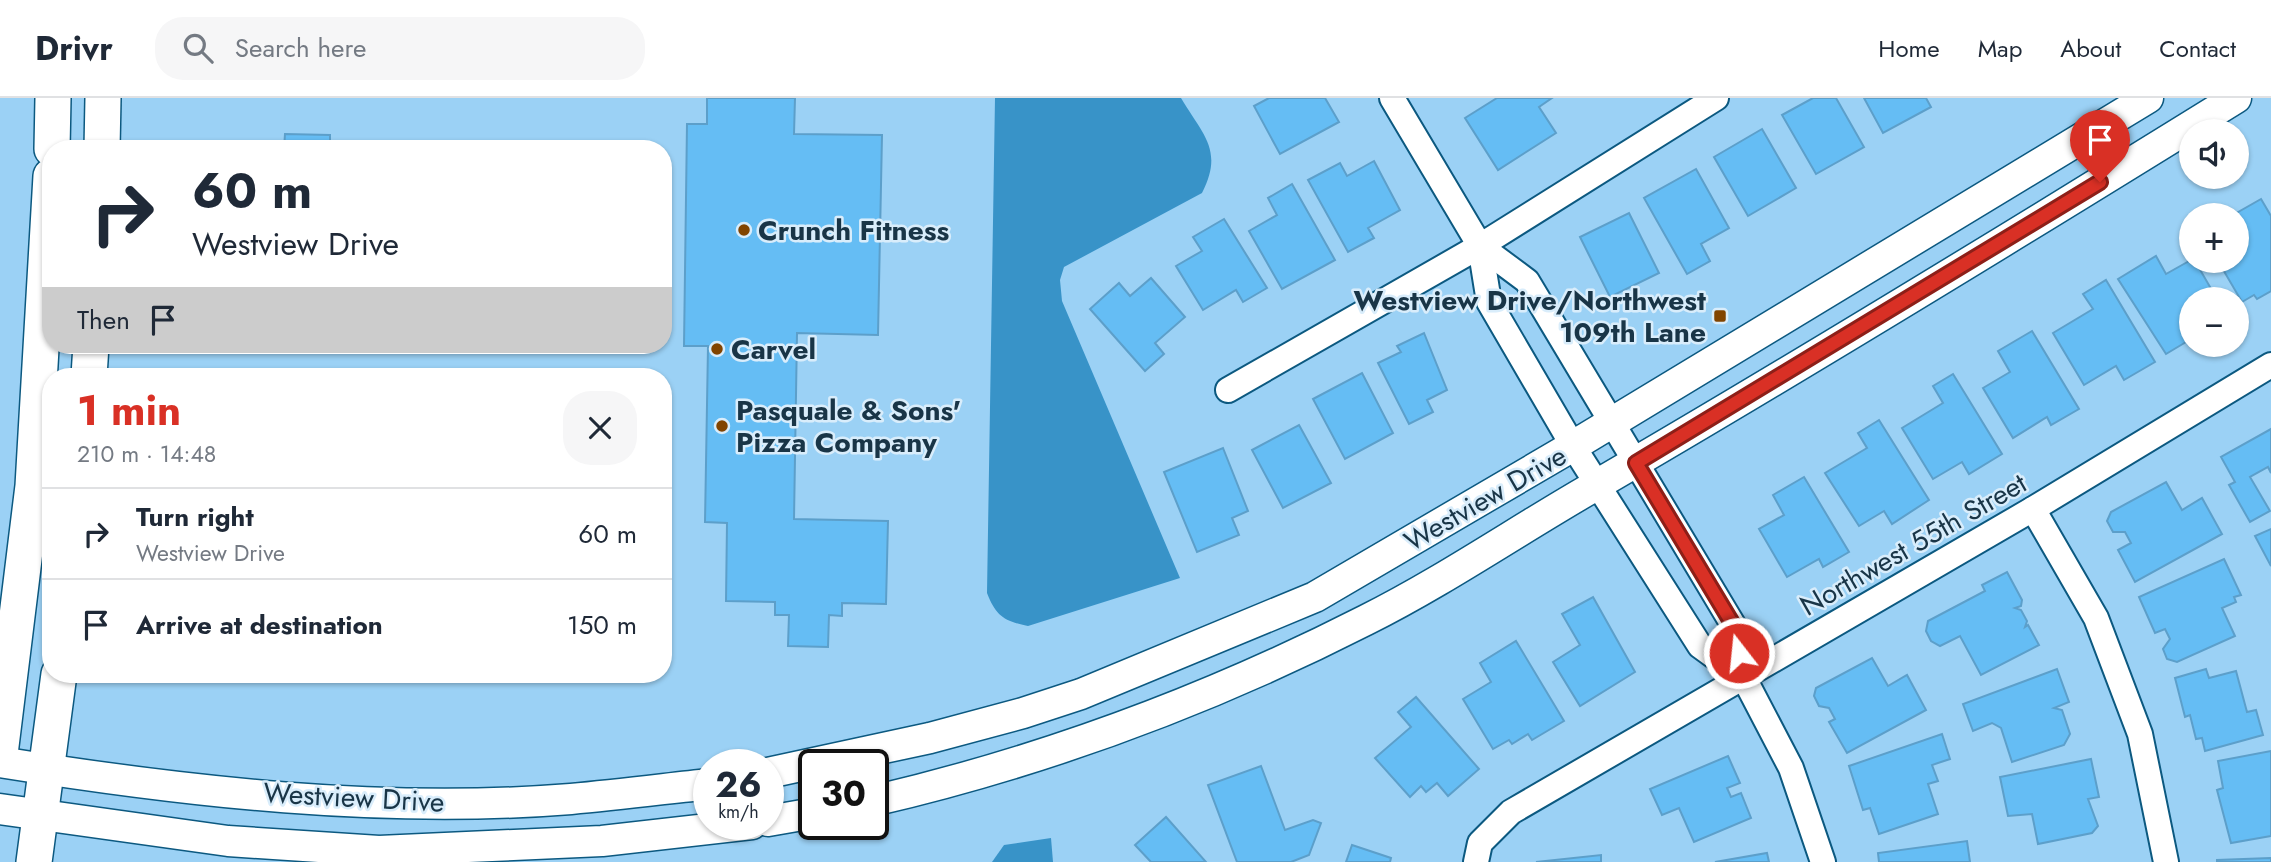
<!DOCTYPE html>
<meta charset="utf-8">
<style>
body{margin:0;font-family:Jost,sans-serif;background:#f6f6f7;color:#1f2937;height:100vh;display:flex;flex-direction:column;font-size:26px;white-space:nowrap}
*{box-sizing:border-box;margin:0}
p{font-size:23px;color:#747a83}
.icon{flex:none;width:38px;height:38px;fill:none;stroke:currentColor;stroke-width:2;stroke-linecap:round;stroke-linejoin:round}
.map{position:relative;flex:1;overflow:hidden}
.details{position:absolute;left:42px;top:270px;width:630px;height:315px;display:flex;flex-direction:column;background:#fff;border-radius:28px;box-shadow:0 2px 5px #0004}
.details>*{flex:none}
.banner{position:absolute;left:42px;top:42px;width:630px;height:214px;border-radius:28px;box-shadow:0 2px 5px #0004;background:#fff;color:#1f2937;overflow:hidden}
.fabs{position:absolute;left:2179px;top:21px;display:grid;gap:14px}
.fabs a{display:grid;place-items:center;width:70px;height:70px;border-radius:50%;background:#fff;box-shadow:0 2px 5px #0004;font-size:35px}
.speed{position:absolute;left:693px;top:651px;display:flex;gap:14px;font-size:35px;font-weight:700;text-align:center}
.speed>*{display:grid;place-content:center;width:91px;height:91px;border-radius:50%;background:#fff;box-shadow:0 2px 5px #0004;line-height:1}
.speed small{font-size:18px;font-weight:400}
.speed .limit{border:4px solid #111;border-radius:10px;background:#fff;color:#111}
.pin{position:absolute;display:grid;place-items:center;width:60px;height:60px;color:#fff;margin:-72px -30px;border-radius:50% 50% 50% 0;rotate:-45deg;box-shadow:0 0 7px #0007}
.pin .icon{rotate:45deg}
.me{position:absolute;width:77px;margin:-38px;rotate:344deg;stroke-linejoin:round;filter:drop-shadow(0 0 5px #0008)}
.turn{display:flex;align-items:center;gap:24px;height:147px;padding:0 35px;font-size:32px}
.turn .icon{width:91px;height:91px;stroke-width:2.5}
.turn b{display:block;font-size:49px;line-height:60px}
.then{display:flex;align-items:center;height:66px;padding:0 35px;background:#0003;gap:14px;font-size:26px}
.round{display:grid;place-items:center;flex:none;width:74px;height:74px;border-radius:28px;background:#f6f6f7}
.head{display:flex;align-items:center;justify-content:space-between;height:119px;padding:0 35px}
h1{font-size:42px;font-weight:700;line-height:52px;color:#d93025}
ul{padding:0;list-style:none}
li{display:flex;align-items:center;gap:21px;height:91px;padding:0 35px;border-top:2px solid #e0e1e3}
li div{flex:1}
li b{display:block;font-size:26px}
li em{font-style:normal}
header{display:flex;align-items:center;gap:42px;box-sizing:border-box;height:98px;padding:0 35px;background:#fff;border-bottom:2px solid #e0e1e3}
header strong{font-size:33px}
nav{display:flex;gap:38px;margin-inline-start:auto;font-size:24px}
.search{width:490px;height:63px;background:#f6f6f7;display:flex;align-items:center;gap:18px;box-sizing:border-box;padding:0 24px;border-radius:28px;color:#747a83;font-size:26px}
.map>svg:first-child{display:block}
.water{fill:#3893c8}
.building{fill:#65bdf4;stroke:#5c9fca;stroke-width:2}
.lines{fill:none;stroke-linecap:round;stroke-linejoin:round}
.minor-casing{stroke:#0c5980;stroke-width:28}
.tertiary-casing{stroke:#0c5980;stroke-width:33}
.secondary-casing{stroke:#0c5980;stroke-width:38}
.minor{stroke:#fff;stroke-width:24}
.tertiary{stroke:#fff;stroke-width:30}
.secondary{stroke:#fff;stroke-width:35}
.route-casing{stroke:#8d1f18;stroke-width:18}
.route{stroke:#d93025;stroke-width:12}
.poi-dot{fill:#814400;stroke:#d9edfb;stroke-width:2.5}
.labels{text-anchor:middle;stroke-width:5;stroke-linejoin:round;paint-order:stroke}
.poi-label{font-size:28px;font-weight:bold;fill:#193547;stroke:#d9edfb;text-anchor:start}
.street-label{font-size:28px;fill:#193547;stroke:#d9edfb}
</style>
<header>
<strong>Drivr</strong>
<div class="search"><svg class="icon" aria-label="search" viewBox="0 0 24 24"><circle cx="10" cy="10" r="6"/><path d="M15 15l6 6"/></svg>Search here</div>
<nav><a>Home</a><a>Map</a><a>About</a><a>Contact</a></nav>
</header>
<div class="map">
<svg width="2271" height="764" viewBox="0 0 2271 764">
<rect width="100%" height="100%" fill="#9bd1f5"/>
<g class="water">
<path d="M995,0H1181C1203,37 1224,52 1202,95L1064,169L1060,182L1062,203L1180,480L1028,528C1004,523 996,518 987,495Z"/>
<path d="M1051,740L1053,764H992L1004,747Z"/>
</g>
<g class="building">
<path d="M707,0H795L794,36L882,37L878,237L797,235L794,421L888,423L886,506L842,505V518L829,517L828,549L788,548L789,517H775V504L726,503L727,425L705,424L708,248H684L687,26H707Z"/>
<path d="M1269,0H1325L1339,24L1280,56L1254,8Z"/>
<path d="M1497,0H1552L1539,9L1556,35L1498,72L1465,20Z"/>
<path d="M1813,0H1836L1864,49L1816,76L1782,17Z"/>
<path d="M1864,0H1926L1931,9L1883,35Z"/>
<path d="M1762,31L1796,90L1748,118L1714,59Z"/>
<path d="M285,36L330,37V51H284Z"/>
<path d="M1374,63L1400,112L1368,130L1374,140L1348,154L1308,82L1340,65L1347,78Z"/>
<path d="M1696,71L1729,130L1701,146L1710,163L1687,176L1644,100Z"/>
<path d="M1292,86L1335,162L1282,191L1249,133L1277,117L1268,100Z"/>
<path d="M2261,101L2271,118V193L2257,201L2254,197L2242,204L2218,163H2236V148L2246,142L2236,127V117H2233Z"/>
<path d="M1629,115L1659,175L1610,199L1580,139Z"/>
<path d="M1224,121L1267,190L1243,204L1236,192L1203,212L1176,168L1202,153L1193,139Z"/>
<path d="M2156,158L2166,176L2191,162L2195,163L2217,201H2191V241L2166,256L2118,181Z"/>
<path d="M1151,180L1185,219L1155,245L1164,256L1145,273L1090,211L1119,185L1130,198Z"/>
<path d="M2106,182L2155,264L2124,282L2116,268L2084,287L2053,235L2093,211L2083,196Z"/>
<path d="M2032,233L2079,311L2051,327L2047,319L2013,340L1983,290L2010,274L1998,253Z"/>
<path d="M1424,235L1447,292L1427,302L1433,314L1409,326L1378,265L1401,254L1397,248Z"/>
<path d="M1362,275L1393,335L1345,361L1313,301Z"/>
<path d="M1953,276L2002,356L1969,376L1962,364L1933,381L1902,330L1943,305L1933,288Z"/>
<path d="M1879,322L1929,402L1892,426L1884,413L1859,428L1825,375L1867,350L1858,335Z"/>
<path d="M1299,327L1331,385L1283,410L1252,352Z"/>
<path d="M2271,331V375L2268,369L2250,379L2270,413L2250,424L2229,387L2235,384L2221,359Z"/>
<path d="M1223,350L1248,413L1232,420L1239,437L1197,454L1164,374Z"/>
<path d="M1804,379L1849,454L1823,469L1819,461L1787,479L1759,431L1784,417L1773,397Z"/>
<path d="M2166,384L2182,412L2202,400L2222,436L2135,484L2118,452L2131,445L2125,434H2113L2107,423L2111,414Z"/>
<path d="M2271,431V468L2255,438Z"/>
<path d="M2224,461L2241,497L2234,499L2236,504L2222,510L2235,538L2177,564L2167,561L2163,551L2170,541L2165,531L2155,535L2139,499Z"/>
<path d="M2007,474L2022,502L2021,508L2015,510L2021,512L2027,523L2025,529L2028,527L2039,547L1981,577L1960,538L1940,548L1931,543L1926,533L1928,523L1985,493L1982,487Z"/>
<path d="M1593,499L1635,574L1580,608L1553,564L1580,547L1562,516Z"/>
<path d="M1516,543L1564,623L1532,642L1528,636L1512,646L1509,642L1493,651L1463,601L1491,584L1480,565Z"/>
<path d="M1872,560L1888,588L1907,577L1926,612L1847,655L1829,624L1835,621L1829,610L1819,608L1814,598L1816,590Z"/>
<path d="M2057,571L2069,604L2054,610L2062,612L2070,636L2064,647L2012,664L2001,630L1992,625L1973,633L1963,606Z"/>
<path d="M2206,571L2209,580L2236,573L2247,614L2256,612L2263,637L2205,653L2202,640L2196,641L2190,617L2185,619L2175,580Z"/>
<path d="M1416,599L1479,671L1448,698L1437,685L1426,694L1421,688L1410,699L1375,660L1411,629L1398,614Z"/>
<path d="M1942,636L1950,661L1932,667L1938,683L1928,686L1938,716L1879,736L1870,710L1863,712L1849,668Z"/>
<path d="M2271,653V738L2231,745L2217,692L2223,690L2218,663Z"/>
<path d="M1728,658L1740,685L1727,690L1731,699L1741,695L1751,720L1694,744L1679,710L1662,717L1650,691Z"/>
<path d="M2091,661L2099,699L2088,701L2098,728L2092,735L2038,746L2032,716L2008,718L2000,679Z"/>
<path d="M1261,668L1285,732L1313,722L1321,725L1309,757L1291,764H1237L1208,687Z"/>
<path d="M1166,719L1206,764H1151L1135,747Z"/>
<path d="M1967,743L1970,764H1879L1878,755Z"/>
<path d="M1352,747L1391,760L1390,764H1346Z"/>
<path d="M1767,755L1769,764H1715Z"/>
<path d="M1601,757V764H1536Z"/>
<path d="M2271,760V764H2217V762Z"/>
</g>
<g class="lines">
<defs>
<g id="minor">
<path d="M1392,0L1480,148L1489,204L1573,348L1700,548L1744,580"/>
<path d="M1480,148L1527,183L1735,530L1744,580L1791,670L1823,764"/>
<path d="M1228,292L1480,148L1716,0"/>
<path d="M2033,411L2096,520L2140,636L2166,764"/>
<path d="M1476,764L1480,745L1511,714L2033,411L2271,267"/>
</g>
<g id="tertiary">
<path d="M0,664C187,694 382,716 571,701C617,697 663,691 709,686"/>
<path d="M768,675L930,640L1023,615L1081,596L1315,499L1573,348L2148,0"/>
<path d="M873,703C1045,663 1209,602 1366,522C1444,483 1518,432 1593,389C1810,263 2023,132 2236,0"/>
<path d="M0,711L228,743L379,753L602,743L752,726"/>
<path d="M768,723L814,715"/>
</g>
<g id="secondary">
<path d="M52,51L53,0"/>
<path d="M102,51L103,0"/>
<path d="M89,278L91,247"/>
<path d="M0,656L33,388L51,78"/>
<path d="M34,764L59,576"/>
</g>
</defs>
<use href="#minor" class="minor-casing"/>
<use href="#tertiary" class="tertiary-casing"/>
<use href="#secondary" class="secondary-casing"/>
<use href="#minor" class="minor"/>
<use href="#tertiary" class="tertiary"/>
<use href="#secondary" class="secondary"/>
</g>
<g class="lines">
<defs>
<path id="route" d="M1739,555L1735,530L1636,365L2100,84"/>
</defs>
<use href="#route" class="route-casing"/>
<use href="#route" class="route"/>
</g>
<g class="poi-dot">
<circle cx="744" cy="132" r="7"/>
<rect x="1713" y="211" width="14" height="14" rx="3.5"/>
<circle cx="717" cy="251" r="7"/>
<circle cx="722" cy="328" r="7"/>
</g>
<g class="labels">
<g class="poi-label">
<text x="758" y="142">Crunch Fitness</text>
<text x="1706" y="212" text-anchor="end">Westview Drive/Northwest<tspan x="1706" dy="32">109th Lane</tspan></text>
<text x="731" y="261">Carvel</text>
<text x="736" y="322">Pasquale &amp; Sons'<tspan x="736" dy="32">Pizza Company</tspan></text>
</g>
<g class="street-label">
<text transform="translate(1485 400) rotate(-30)" y="10">Westview Drive</text>
<text transform="translate(1913 446) rotate(-30)" y="10">Northwest 55th Street</text>
<text transform="translate(354 699) rotate(3)" y="10">Westview Drive</text>
</g>
</g>
</svg>
<div class="fabs">
<a><svg class="icon" aria-label="sound" viewBox="0 0 24 24"><path d="M4 9h4l5-4v14l-5-4H4zM17 9q2 3 0 6"/></svg></a>
<a>+</a>
<a>−</a>
</div>
<div class="speed"><div>26<small>km/h</small></div><div class="limit">30</div></div>
<div class="pin" style="left:2100px;top:84px;background:#d93025"><svg class="icon" aria-label="arrive" viewBox="0 0 24 24"><path d="M6 21V4h12l-3 4 3 4H6"/></svg></div>
<svg class="me" style="left:1739px;top:555px" viewBox="-20 -20 40 40"><circle r="17" fill="#d93025" stroke="#fff" stroke-width="3"/><path d="M0-11L8 9 0 5-8 9z" fill="#fff"/></svg>
<div class="banner">
<div class="turn"><svg class="icon" aria-label="right" viewBox="0 0 24 24"><path d="M7 20v-9h11M14 6l5 5-5 5"/></svg><div><b>60 m</b>Westview Drive</div></div>
<div class="then">Then<svg class="icon" aria-label="arrive" viewBox="0 0 24 24"><path d="M6 21V4h12l-3 4 3 4H6"/></svg></div>
</div>
<section class="details">
<div class="head"><div><h1>1 min</h1><p>210 m · 14:48</p></div><a class="round"><svg class="icon" aria-label="close" viewBox="0 0 24 24"><path d="M6 6l12 12M18 6L6 18"/></svg></a></div>
<ul>
<li><svg class="icon" aria-label="right" viewBox="0 0 24 24"><path d="M7 20v-9h11M14 6l5 5-5 5"/></svg><div><b>Turn right</b><p>Westview Drive</p></div><em>60 m</em></li>
<li><svg class="icon" aria-label="arrive" viewBox="0 0 24 24"><path d="M6 21V4h12l-3 4 3 4H6"/></svg><div><b>Arrive at destination</b></div><em>150 m</em></li>
</ul>
</section>
</div>
